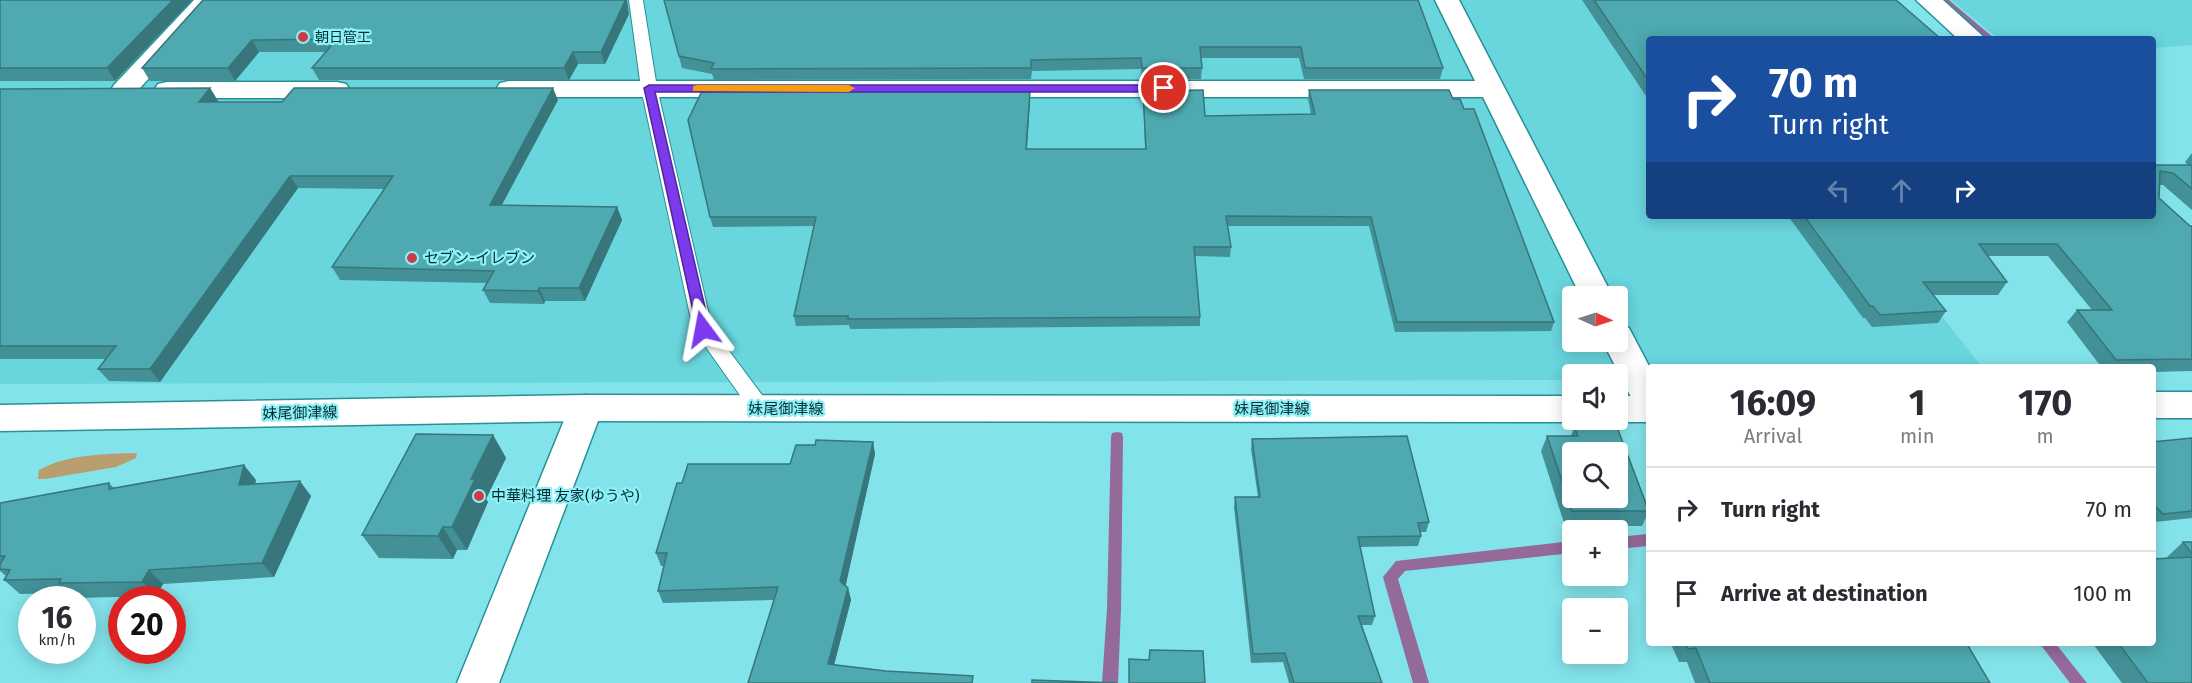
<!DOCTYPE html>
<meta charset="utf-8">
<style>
body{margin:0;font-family:"Fira Sans","Noto Sans JP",sans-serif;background:#f2f2f3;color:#2b2b33;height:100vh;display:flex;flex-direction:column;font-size:22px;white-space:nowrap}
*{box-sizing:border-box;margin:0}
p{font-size:20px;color:#7c7c81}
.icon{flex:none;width:33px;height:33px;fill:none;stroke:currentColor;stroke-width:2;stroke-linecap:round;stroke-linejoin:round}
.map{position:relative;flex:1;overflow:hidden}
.drawer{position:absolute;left:1646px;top:364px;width:510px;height:282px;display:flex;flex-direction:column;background:#fff;border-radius:6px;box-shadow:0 3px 15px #0003}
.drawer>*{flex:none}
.guide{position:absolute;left:1646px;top:36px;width:510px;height:183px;border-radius:6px;box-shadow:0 3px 15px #0003;background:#1a4fa0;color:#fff;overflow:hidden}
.needle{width:39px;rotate:93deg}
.controls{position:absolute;left:1562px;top:286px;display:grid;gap:12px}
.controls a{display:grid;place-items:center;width:66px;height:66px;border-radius:6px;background:#fff;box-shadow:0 3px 15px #0003;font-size:30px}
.speed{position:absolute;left:18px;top:586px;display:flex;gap:12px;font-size:30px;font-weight:700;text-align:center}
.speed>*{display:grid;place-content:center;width:78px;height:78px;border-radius:50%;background:#fff;box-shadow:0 3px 15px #0003;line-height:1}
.speed small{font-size:15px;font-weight:400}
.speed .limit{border:9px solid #d22;background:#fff;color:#111}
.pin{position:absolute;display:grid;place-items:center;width:51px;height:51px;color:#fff;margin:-26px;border:3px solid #fff;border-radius:50%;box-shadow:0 2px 6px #0007}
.me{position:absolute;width:66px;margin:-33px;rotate:347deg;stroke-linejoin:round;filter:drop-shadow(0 0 4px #0008)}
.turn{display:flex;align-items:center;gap:21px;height:126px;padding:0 24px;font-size:27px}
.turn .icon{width:78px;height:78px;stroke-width:2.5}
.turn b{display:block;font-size:42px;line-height:51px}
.lanes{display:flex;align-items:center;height:57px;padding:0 24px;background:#0003;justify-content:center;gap:30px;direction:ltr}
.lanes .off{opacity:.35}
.eta{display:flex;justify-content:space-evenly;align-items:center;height:102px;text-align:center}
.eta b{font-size:36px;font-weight:700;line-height:42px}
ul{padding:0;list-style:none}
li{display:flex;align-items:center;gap:18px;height:84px;padding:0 24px;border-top:2px solid #e1e1e2}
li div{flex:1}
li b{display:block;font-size:22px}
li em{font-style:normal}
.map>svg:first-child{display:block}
.built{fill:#69d6de;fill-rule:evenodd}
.green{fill:#b89e6f}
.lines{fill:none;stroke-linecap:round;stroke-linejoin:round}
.stream{fill:#946a9a;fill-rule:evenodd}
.lane-casing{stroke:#279097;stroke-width:2}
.street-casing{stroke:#279097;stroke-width:3}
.primary-casing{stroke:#279097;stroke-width:3}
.lane{fill:#fff;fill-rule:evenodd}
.street{fill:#fff;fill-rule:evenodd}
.primary{fill:#fff;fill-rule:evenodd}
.wall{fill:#439197}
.shaded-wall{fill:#37767b}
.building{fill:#4ea9b0;stroke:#37767b;stroke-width:1.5;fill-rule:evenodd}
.route{fill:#7c3aed;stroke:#51269a;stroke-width:1.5}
.slow{fill:#f59e0b}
.poi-dot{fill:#cc3c44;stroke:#90f0f8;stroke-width:2}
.labels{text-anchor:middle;stroke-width:4.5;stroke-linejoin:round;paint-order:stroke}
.far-poi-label{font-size:14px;fill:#022f32;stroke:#90f0f8;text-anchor:start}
.poi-label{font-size:15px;fill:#022f32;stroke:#90f0f8;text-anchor:start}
.street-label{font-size:15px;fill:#022f32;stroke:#90f0f8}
</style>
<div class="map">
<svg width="2192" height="683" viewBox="0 0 2192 683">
<rect width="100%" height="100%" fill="#83e3ea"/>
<g class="built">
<path d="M0,0H1691L1648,39V216H1862L1982,367L1648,368V380H1617V375H1572V380L0,384ZM1572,297H1617V342H1572Z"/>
<path d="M1951,0H2192V45L2153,48L2152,39H1999Z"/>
</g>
<path class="green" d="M137,453L136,458L116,467L45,479H38L39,470C68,454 104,454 137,453Z"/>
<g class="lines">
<g class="stream">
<path d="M1940,0H1949L1995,39H1984Z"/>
<path d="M1117,432L1122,433L1123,437L1121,609L1118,683H1102L1107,609L1111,437L1112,433Z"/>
<path d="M1648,534V546L1617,549V537Z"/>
<path d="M1572,541V553L1405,571L1398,579L1429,683H1413L1383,577L1396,561Z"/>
<path d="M2040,644H2056L2087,683H2070Z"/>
</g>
<defs>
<path id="lane" d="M629,0H643L657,88L712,328L768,403L771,409L768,415L761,417L754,415L693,329L641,88Z"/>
<g id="street">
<path d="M194,0H219L132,97L123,99L114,97L110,91L114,85Z"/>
<path d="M1435,0H1459L1613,297H1581L1483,97H509L500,95L496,89L500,83L509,81H1475Z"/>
<path d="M1916,0H1943L1986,39H1958Z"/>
<path d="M167,82H337L346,84L350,90L346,96L337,98H167L158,96L154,90L158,84Z"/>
<path d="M1617,324L1629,328L1650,368L1648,411L1636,407L1603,342H1617Z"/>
<path d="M586,395L598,399L603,408L499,683H457L569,408L574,399Z"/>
</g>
<g id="primary">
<rect x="2152" y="392" width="40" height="26"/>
<path d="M586,395L1572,396V420H1579L1572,422L586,421L0,431V405Z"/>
<path d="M1617,396H1648V422H1617L1610,420H1617Z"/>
</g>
</defs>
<use href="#lane" class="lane-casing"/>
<use href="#street" class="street-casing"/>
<use href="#primary" class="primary-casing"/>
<use href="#lane" class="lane"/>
<use href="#street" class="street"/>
<use href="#primary" class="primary"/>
</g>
<g class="wall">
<path d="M0,0H192L115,81H0Z"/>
<path d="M203,0L629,14L605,64H578L569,80H319L312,68L326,52H259L235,81H150L142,68Z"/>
<path d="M664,0H1418L1443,68L1440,79H1304L1299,58H1201L1202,68L1201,79H1142L1141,69L1032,71L1031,79L714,80L712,74L682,68Z"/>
<path d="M1582,0H1896L1648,39V99Z"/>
<path d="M210,88L218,101L217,102L558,100L502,205L617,207L622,220L585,301H545L544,304L490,303L483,290L487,283L340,280L332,267L384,189L298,188L160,382L109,381L98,369L105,359H0V89Z"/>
<path d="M1309,90L1453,99L1554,322L1551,331L1395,332L1369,226H1228L1231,247L1230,257L1195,256L1200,317V326L850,329L849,325L796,326L794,316L814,226L713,227L710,217L1030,91V100L1027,149H1145L1143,91L1205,116L1311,114L1308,99Z"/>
<path d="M2192,153V210L2163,185H2160L2159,198L2190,226H2192V371L2152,372V368H2102L2067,322L2077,310H2092L2048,256H1988L2007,282L1998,295H1933L1946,311L1938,323L1872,327L1865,318H1863L1788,216H2152V165H2188L2185,162Z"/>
<path d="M1574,427L1648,509V513L1642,526H1565L1541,451L1547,436H1571Z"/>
<path d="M493,435L506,458L486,499L488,502L467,550H457L453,559L379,558L362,535Z"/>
<path d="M2192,438V518L2155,522L2152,520V442Z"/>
<path d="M1252,439L1429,522L1426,532H1420L1421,536L1418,546L1360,547L1375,616L1372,625H1362L1382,683H1289L1283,662L1251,663L1234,507L1235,497H1258L1251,449Z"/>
<path d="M873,442L875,454L845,586L848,588L851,600L834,665L748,683L774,600L663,603L658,591L664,566H661L656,553L682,483L790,464L815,445Z"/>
<path d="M256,480L255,484L311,496L274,577L163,584L156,596L75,598L70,593L20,594L4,580L6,576L0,571V503L109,483L114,488Z"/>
<path d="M2183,542H2192V683H2122L2093,644H2152L2168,558L2167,557Z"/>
<path d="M1671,644H1967L1990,683H1695L1687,662H1679Z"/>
</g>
<g class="shaded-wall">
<path d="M173,0H192L115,81L107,68Z"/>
<path d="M625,0H627L629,14L605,64L601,52Z"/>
<path d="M252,40L259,52L235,81L228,68Z"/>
<path d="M573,52L578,64L569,80L564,68Z"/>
<path d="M210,88L218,101L207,114L199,102Z"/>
<path d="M553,88L558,100L495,217L490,205Z"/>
<path d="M1030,91V100L1026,159V149Z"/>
<path d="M290,176L298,188L160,382L150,369Z"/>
<path d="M617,207L622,220L585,301L579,288Z"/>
<path d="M539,288L545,301L544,304L538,291Z"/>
<path d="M493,435L506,458L486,499L488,502L467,550L452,527L471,479Z"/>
<path d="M873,442L875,454L844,593L840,581Z"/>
<path d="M244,465L256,480L251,500L239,485Z"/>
<path d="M300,481L311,496L274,577L262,563Z"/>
<path d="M443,527L457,550L453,559L438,536Z"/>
<path d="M149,570L163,584L156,596L142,582Z"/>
<path d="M848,588L851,600L831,676L828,664Z"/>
</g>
<g class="building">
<path d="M0,0H173L107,68H0Z"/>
<path d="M203,0H625V1L601,52H573L564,68H312L337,39L252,40L228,68H142Z"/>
<path d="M664,0H1418L1443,68H1305L1301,47H1200L1202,68H1142L1141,58L1031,60V68L711,69L714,63L679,56Z"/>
<path d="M1594,0H1896L1941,39H1648V80Z"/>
<path d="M1976,37L1979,39H1955Z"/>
<path d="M210,88L199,102H282L294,88H553L490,205L617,207L579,288H539L538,291L483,290L494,271L332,267L393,176H290L150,369H98L116,346H0V89Z"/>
<path d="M1203,90L1205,116L1315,114L1309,90H1449L1453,99H1460L1464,109H1474L1554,322H1397L1371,217L1226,216L1231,247H1194L1200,317L848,319V316H794L816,217H710L688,120L702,91H1030L1026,149H1146L1143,91Z"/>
<path d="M2152,165H2192V189L2173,173L2160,171L2159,198L2190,226H2192V359L2116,360L2077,310H2112L2057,244H1979L2007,282H1923L1946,311L1880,315L1873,306H1870L1804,216H2152Z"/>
<path d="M1574,427H1617L1648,509V511H1572L1547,436H1578ZM1572,453H1617V498H1572Z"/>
<path d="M416,434L493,435L471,479H475L452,527H443L438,536L362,535Z"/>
<path d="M1407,436L1429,522L1418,523L1421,536L1358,537L1375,616H1358L1382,683H1294L1285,653L1253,654L1235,497H1260L1252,439Z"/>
<path d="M2192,438V511L2163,514L2152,503V442Z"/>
<path d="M816,440L873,442L840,581L848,588L828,664L886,671L973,676L972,683H748L778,587L658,591L667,553H656L677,483H682L688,464H790L796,445H815Z"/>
<path d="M244,465L239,485L300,481L262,563L149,570L142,582L59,583L61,579L4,580L10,570L0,569V564L5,556H0V503L109,483V489Z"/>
<path d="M2183,542H2192V554Z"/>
<path d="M2192,557V683H2148L2119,644H2152V559Z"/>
<path d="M1686,644H1967L1990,683H1710L1696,648L1688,649Z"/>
<path d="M1150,650L1203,651L1205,683H1129V659L1149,660Z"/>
<path d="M1032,680L1117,683H1032Z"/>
</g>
<path class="route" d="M649,85H1164L1169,88L1164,92H655L710,329L703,334L697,329L644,88Z"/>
<path class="slow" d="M697,85H849L855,88L849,92L693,91V86Z"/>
<g class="poi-dot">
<circle cx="303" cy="37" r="6"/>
<circle cx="412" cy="258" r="6"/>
<circle cx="479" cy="496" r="6"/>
</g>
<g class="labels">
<g class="far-poi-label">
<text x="315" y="42">朝日管工</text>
</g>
<g class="poi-label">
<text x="424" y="263">セブン-イレブン</text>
<text x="491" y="501">中華料理 友家(ゆうや)</text>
</g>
<g class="street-label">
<text x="786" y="414">妹尾御津線</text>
<text x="1272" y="414">妹尾御津線</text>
<text transform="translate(300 413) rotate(-1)" y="5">妹尾御津線</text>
</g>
</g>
</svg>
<div class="controls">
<a><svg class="needle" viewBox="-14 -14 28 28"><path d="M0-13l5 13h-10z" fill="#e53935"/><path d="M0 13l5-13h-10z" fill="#7c7c81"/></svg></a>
<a><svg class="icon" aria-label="sound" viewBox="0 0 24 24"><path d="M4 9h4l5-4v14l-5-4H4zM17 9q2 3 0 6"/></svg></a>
<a><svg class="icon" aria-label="search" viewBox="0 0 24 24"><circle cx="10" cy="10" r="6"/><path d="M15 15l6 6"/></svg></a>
<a>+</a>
<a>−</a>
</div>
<div class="speed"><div>16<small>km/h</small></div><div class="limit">20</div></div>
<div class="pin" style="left:1164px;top:88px;background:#d93025"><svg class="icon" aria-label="arrive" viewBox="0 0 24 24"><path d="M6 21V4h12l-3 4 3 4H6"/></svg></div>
<svg class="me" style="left:703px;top:329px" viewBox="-20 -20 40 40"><path d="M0-17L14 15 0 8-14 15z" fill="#7c3aed" stroke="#fff" stroke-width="4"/></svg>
<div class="guide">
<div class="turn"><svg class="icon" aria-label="right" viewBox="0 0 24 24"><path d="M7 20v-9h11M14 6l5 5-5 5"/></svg><div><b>70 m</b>Turn right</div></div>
<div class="lanes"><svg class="icon off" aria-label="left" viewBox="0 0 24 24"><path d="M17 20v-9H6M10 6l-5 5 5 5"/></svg><svg class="icon off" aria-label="ahead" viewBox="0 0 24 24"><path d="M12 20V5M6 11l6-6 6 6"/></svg><svg class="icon" aria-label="right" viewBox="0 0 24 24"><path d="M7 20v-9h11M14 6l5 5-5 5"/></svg></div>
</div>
<section class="drawer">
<div class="eta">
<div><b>16:09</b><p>Arrival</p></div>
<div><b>1</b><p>min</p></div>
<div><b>170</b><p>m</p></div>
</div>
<ul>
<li><svg class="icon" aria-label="right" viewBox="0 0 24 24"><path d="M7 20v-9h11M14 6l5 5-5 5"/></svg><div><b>Turn right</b></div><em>70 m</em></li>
<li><svg class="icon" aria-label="arrive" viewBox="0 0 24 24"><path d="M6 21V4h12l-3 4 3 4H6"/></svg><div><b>Arrive at destination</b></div><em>100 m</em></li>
</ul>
</section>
</div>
